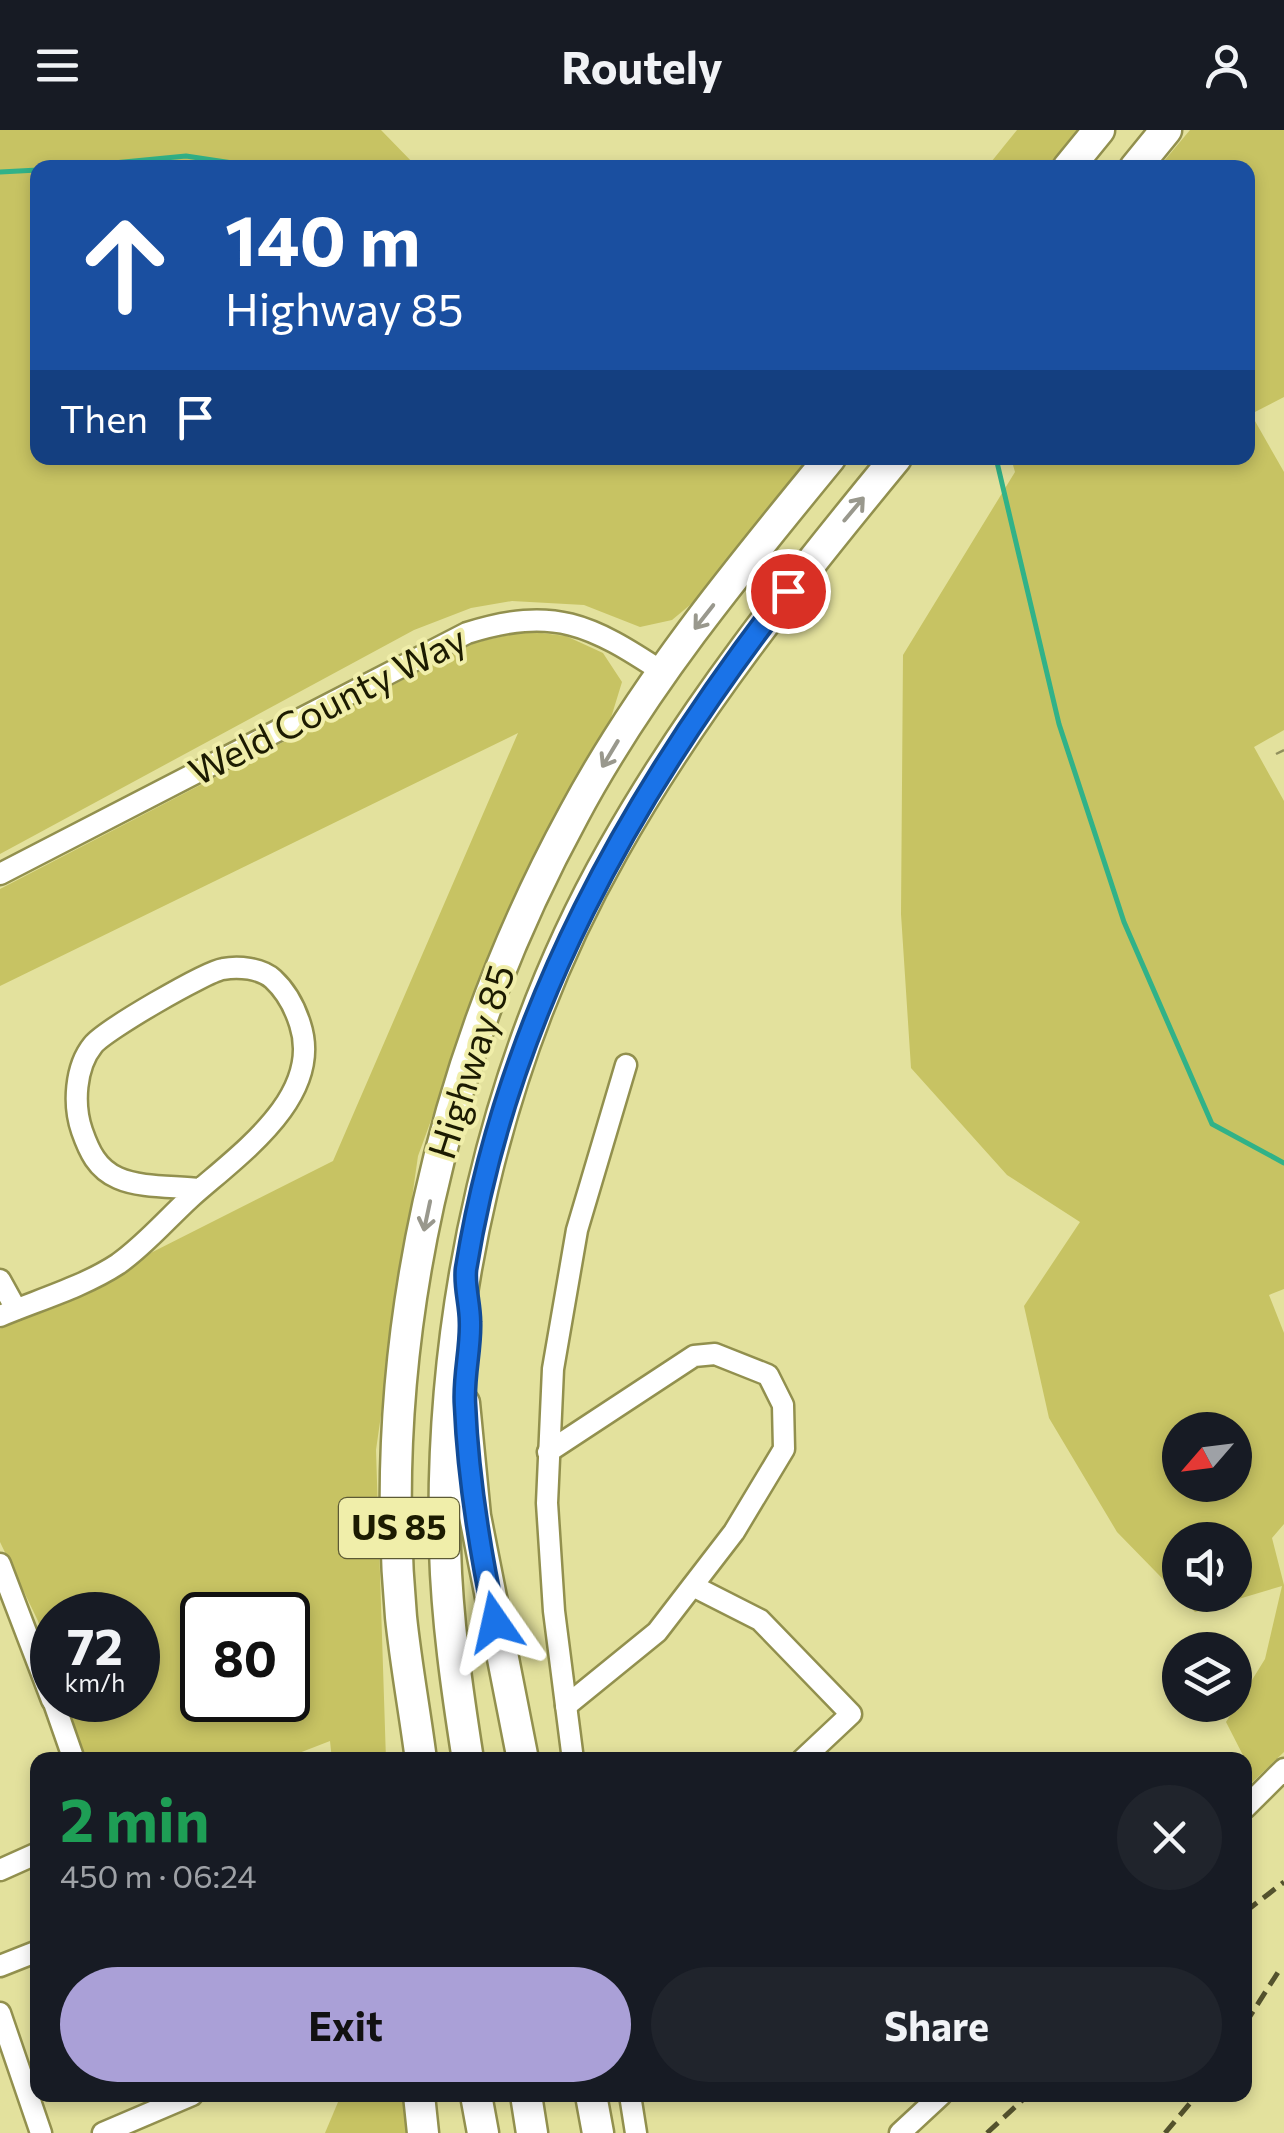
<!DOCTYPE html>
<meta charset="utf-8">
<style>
body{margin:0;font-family:Commissioner,sans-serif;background:#20242c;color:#f1f3f6;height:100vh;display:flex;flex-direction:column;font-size:38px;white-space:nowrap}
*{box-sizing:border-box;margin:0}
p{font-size:32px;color:#9ea1a6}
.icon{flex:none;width:55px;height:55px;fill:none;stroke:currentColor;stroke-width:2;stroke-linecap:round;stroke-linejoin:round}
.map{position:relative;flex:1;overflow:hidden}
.panel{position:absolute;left:30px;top:1622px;width:1222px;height:350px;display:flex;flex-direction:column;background:#171b24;border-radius:20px;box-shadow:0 5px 15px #0003}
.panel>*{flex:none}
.top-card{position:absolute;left:30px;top:30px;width:1225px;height:305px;border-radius:20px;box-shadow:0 5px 15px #0003;background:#1a4fa0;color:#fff;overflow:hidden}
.needle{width:65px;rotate:242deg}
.buttons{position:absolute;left:1162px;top:1282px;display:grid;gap:20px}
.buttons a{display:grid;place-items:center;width:90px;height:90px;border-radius:50%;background:#171b24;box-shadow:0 5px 15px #0003;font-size:50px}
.speed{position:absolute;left:30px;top:1462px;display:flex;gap:20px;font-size:50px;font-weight:700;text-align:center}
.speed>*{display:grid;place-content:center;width:130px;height:130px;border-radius:50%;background:#171b24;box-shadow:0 5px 15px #0003;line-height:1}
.speed small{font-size:25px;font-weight:400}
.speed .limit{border:5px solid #111;border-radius:15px;background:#fff;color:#111}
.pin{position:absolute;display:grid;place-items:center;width:85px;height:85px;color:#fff;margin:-42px;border:5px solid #fff;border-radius:50%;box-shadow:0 2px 10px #0007}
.me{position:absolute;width:110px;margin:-55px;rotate:349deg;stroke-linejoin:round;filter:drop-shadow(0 0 8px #0008)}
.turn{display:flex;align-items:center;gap:35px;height:210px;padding:0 30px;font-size:45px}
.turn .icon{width:130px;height:130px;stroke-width:2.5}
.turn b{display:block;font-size:70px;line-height:85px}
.then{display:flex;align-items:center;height:95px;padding:0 30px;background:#0003;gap:20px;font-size:38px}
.round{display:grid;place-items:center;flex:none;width:105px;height:105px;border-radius:52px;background:#20242c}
.summary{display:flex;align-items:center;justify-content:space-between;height:170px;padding:0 30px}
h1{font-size:60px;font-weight:700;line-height:75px;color:#1e9e55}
.primary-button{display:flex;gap:20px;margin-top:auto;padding:20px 30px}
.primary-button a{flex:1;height:115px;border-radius:60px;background:#aaa0d7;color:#111;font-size:40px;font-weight:700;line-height:115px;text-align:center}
.primary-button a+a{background:#20242c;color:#f1f3f6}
header{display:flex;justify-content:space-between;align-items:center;height:130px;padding:0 30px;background:#171b24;font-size:45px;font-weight:700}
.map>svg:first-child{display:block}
.green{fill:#c7c363;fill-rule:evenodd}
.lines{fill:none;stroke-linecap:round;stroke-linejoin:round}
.stream{stroke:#31b288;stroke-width:5}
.minor-casing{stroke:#92904e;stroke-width:25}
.highway-casing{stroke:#92904e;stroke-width:35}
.path{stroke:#91905d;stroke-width:2.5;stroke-dasharray:10 5;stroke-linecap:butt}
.minor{stroke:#fff;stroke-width:20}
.highway{stroke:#fff;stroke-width:30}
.rail{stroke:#54522d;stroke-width:5;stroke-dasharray:15 8;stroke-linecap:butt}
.oneway{stroke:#99988d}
.route-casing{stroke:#114b97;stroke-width:25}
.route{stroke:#1a73e8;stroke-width:18}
.labels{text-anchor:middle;stroke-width:8;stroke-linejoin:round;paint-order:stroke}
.shield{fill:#f0eeaa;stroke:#5c5a34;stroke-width:2.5}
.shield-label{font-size:35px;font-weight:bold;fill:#1c1b01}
.street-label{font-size:38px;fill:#1c1b01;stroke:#f0eeaa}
</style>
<header><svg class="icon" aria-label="menu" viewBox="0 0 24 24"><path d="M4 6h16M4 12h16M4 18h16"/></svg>Routely<svg class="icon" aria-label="person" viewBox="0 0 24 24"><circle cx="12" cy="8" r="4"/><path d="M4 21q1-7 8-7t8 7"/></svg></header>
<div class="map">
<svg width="1284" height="2003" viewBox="0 0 1284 2003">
<rect width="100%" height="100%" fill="#e3e19d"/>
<g class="green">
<path d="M0,0H381L417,37L38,38V328H811L696,470L672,490L640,497L584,475L512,471L471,478L414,500L0,724Z"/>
<path d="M1017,0H1077L1047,37H987Z"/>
<path d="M1190,0H1284V267L1251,284L1284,342V600L1254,617L1284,671V1159L1269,1165L1284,1203V1394L1272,1408L1284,1455V1622L1245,1659V1640L1249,1637L1226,1592L1265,1529L1282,1456L1195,1482L1117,1402L1049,1288L1024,1176L1080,1092L1007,1045L911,938L901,784L903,525L1015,342L1011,328H1248V38L1159,37ZM1180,1300H1235V1355H1180ZM1180,1410H1235V1465H1180Z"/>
<path d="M525,501L566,506L603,523L622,552L610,591L507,782L418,1026L376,1320L386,1630H332L330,1611L281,1630H82L63,1570H138V1485H52V1538L38,1491L0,1412V1199L333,1031L518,603L0,856V759L474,513ZM202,1485H288V1570H202Z"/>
<path d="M341,1965H408L412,2003H325Z"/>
</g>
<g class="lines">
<g class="stream">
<path d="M62,38L186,26L265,38"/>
<path d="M0,42L38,40"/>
<path d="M996,328L1059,594L1124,792L1212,994L1284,1033"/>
</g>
<defs>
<g id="minor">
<path d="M0,744L467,503C554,476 590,494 664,543"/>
<path d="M0,1150L16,1179"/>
<path d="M0,1186C38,1170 83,1157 118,1134C144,1116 167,1089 190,1068C238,1025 324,967 300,894C295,878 286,861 273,849C261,838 238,836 223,839C205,842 105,900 93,915C75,937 73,975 82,1001C89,1021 97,1039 118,1048C140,1058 175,1056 200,1059"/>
<path d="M548,1322L694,1226L715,1224L768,1245L783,1275L784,1319L734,1402L657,1502L566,1576"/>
<path d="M0,1434L52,1570"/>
<path d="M693,1456L760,1490L851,1584L802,1630"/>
<path d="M53,1570L74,1630"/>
<path d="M573,1630L554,1481L547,1373L553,1239L577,1100L626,935"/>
<path d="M1245,1678L1284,1639"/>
<path d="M0,1740L38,1723"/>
<path d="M0,1836L38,1821"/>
<path d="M0,1883L41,2003"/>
<path d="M630,1965L636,2003"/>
<path d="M103,2003L192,1965"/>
<path d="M900,2003L941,1965"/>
</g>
<g id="highway">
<path d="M1068,38L1099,0"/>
<path d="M1135,38L1166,0"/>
<path d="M464,1273L475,1386L523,1630"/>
<path d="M421,1630C415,1583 406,1535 401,1487C376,1211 442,926 574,684C643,555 738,440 830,328"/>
<path d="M468,1630C457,1560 447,1490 445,1419C439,1181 495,928 613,720C693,578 793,453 896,328"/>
<path d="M419,1965L423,2003"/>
<path d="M476,1965L483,2003"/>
<path d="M526,1965L532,2003"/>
<path d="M591,1965L598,2003"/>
</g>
</defs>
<use href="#minor" class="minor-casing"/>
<use href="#highway" class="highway-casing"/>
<path class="path" d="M1276,624L1284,620"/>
<use href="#minor" class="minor"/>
<use href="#highway" class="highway"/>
<g class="rail">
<path d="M1245,1782L1284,1752"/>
<path d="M1245,1894L1282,1836"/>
<path d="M987,2003L1028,1965"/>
<path d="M1165,2003L1197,1965"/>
</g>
</g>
<defs><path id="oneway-shaft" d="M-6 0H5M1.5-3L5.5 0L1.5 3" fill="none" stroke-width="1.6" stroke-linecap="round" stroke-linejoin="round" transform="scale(2.5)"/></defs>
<g class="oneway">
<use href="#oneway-shaft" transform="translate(854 379) rotate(-50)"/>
<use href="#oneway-shaft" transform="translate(704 487) rotate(128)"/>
<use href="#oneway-shaft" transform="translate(610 624) rotate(121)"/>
<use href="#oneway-shaft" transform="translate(427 1086) rotate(102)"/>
</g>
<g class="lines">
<defs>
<path id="route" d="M495,1492C480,1421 468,1348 465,1275C463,1247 471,1219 470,1192C470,1174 464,1156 466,1139C507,883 632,663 788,461"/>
</defs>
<use href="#route" class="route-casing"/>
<use href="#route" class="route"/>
</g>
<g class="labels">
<rect class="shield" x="339" y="1368" width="120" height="60" rx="8"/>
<g class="shield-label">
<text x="399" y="1410">US 85</text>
</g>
<g class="street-label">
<text transform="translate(328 576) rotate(-27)" y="13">Weld County Way</text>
<text transform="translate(472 932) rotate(-72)" y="13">Highway 85</text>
</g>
</g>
</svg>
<div class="buttons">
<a><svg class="needle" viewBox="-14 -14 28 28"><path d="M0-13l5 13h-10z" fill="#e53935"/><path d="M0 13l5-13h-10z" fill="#9ea1a6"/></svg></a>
<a><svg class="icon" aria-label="sound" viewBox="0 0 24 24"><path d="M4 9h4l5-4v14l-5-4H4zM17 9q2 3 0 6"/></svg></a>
<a><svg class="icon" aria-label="layers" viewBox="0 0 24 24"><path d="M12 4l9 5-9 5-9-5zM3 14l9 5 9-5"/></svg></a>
</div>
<div class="speed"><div>72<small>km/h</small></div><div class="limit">80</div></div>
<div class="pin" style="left:788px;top:461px;background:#d93025"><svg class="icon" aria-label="arrive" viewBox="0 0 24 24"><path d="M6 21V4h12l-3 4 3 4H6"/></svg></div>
<svg class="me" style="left:495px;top:1492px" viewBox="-20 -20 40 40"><path d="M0-17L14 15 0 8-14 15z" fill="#1a73e8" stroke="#fff" stroke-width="4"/></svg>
<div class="top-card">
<div class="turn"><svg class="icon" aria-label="ahead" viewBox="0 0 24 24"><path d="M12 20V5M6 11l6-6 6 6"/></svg><div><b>140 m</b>Highway 85</div></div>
<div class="then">Then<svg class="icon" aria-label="arrive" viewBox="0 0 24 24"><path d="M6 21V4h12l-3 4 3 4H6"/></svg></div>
</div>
<section class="panel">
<div class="summary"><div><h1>2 min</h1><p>450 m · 06:24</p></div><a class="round"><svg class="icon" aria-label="close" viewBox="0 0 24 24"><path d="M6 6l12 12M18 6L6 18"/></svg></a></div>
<div class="primary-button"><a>Exit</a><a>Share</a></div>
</section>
</div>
